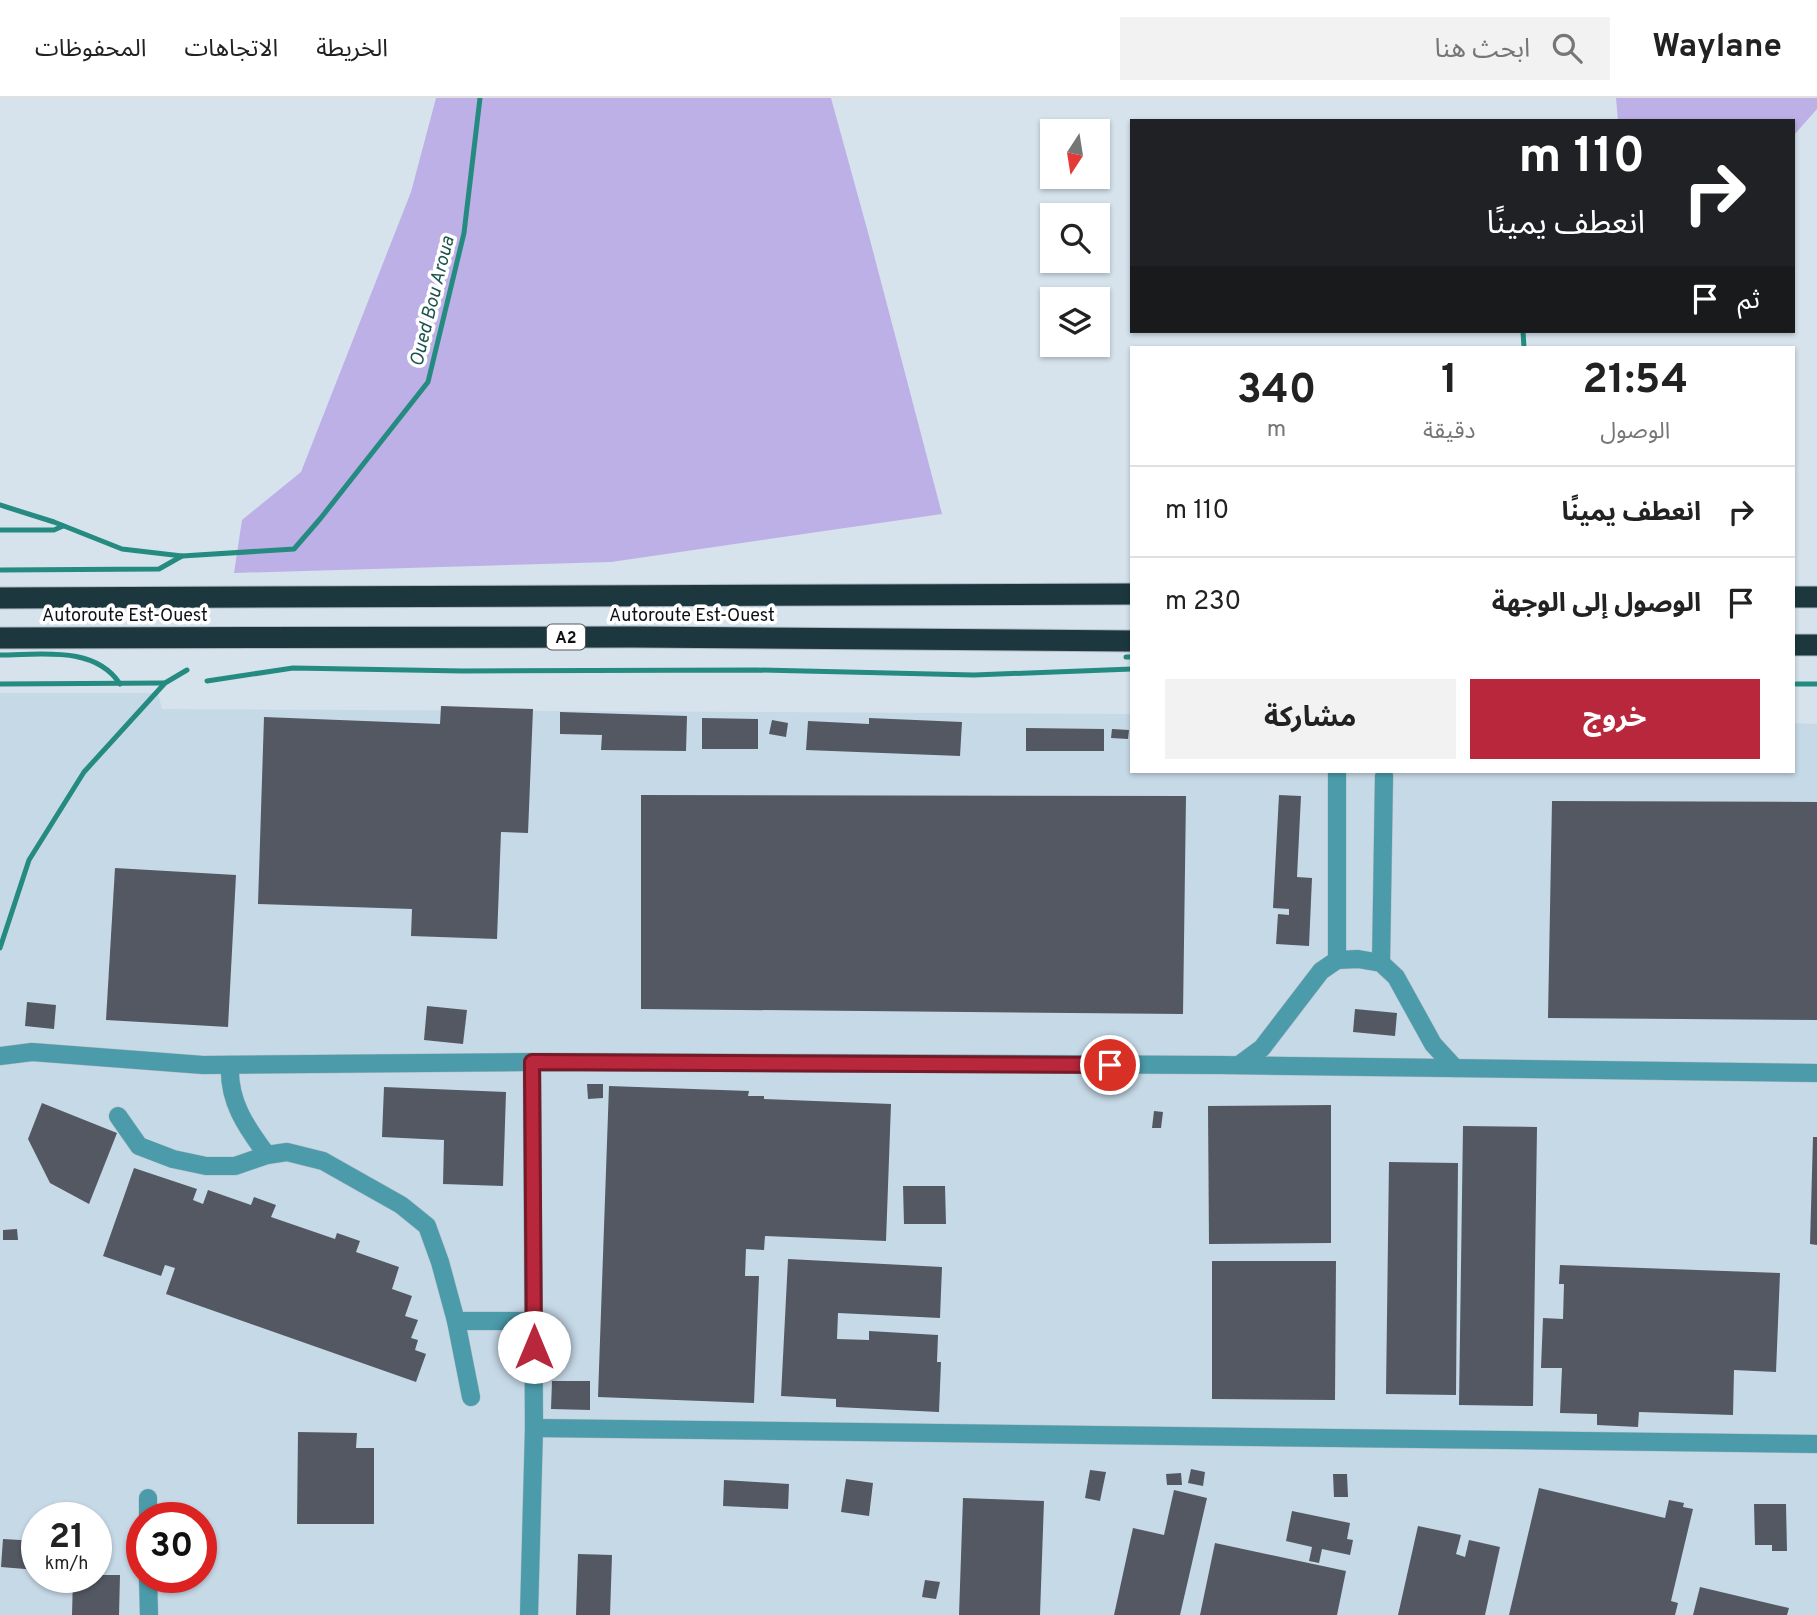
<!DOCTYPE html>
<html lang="ar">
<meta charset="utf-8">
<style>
body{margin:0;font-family:Overpass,"Noto Sans Arabic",sans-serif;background:#f2f2f2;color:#222;direction:rtl;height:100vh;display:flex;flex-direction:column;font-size:26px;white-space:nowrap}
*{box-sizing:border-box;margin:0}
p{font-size:23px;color:#767676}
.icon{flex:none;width:38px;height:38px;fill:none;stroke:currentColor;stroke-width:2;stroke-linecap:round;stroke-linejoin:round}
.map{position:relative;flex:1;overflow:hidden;direction:ltr}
.panel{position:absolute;left:1130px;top:248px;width:665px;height:427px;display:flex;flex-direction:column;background:#fff;border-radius:0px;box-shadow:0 2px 5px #0004;direction:rtl}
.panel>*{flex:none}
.guide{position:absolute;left:1130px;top:21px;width:665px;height:214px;border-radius:0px;box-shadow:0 2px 5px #0004;direction:rtl;background:#202124;color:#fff;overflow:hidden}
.needle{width:46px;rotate:192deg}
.fabs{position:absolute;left:1040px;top:21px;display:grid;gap:14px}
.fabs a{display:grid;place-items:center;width:70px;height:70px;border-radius:0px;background:#fff;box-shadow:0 2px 5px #0004;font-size:35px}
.speed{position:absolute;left:21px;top:1404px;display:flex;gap:14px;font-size:35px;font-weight:700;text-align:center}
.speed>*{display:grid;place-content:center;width:91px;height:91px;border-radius:50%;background:#fff;box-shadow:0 2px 5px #0004;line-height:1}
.speed small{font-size:18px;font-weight:400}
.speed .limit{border:10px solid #d22;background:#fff;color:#111}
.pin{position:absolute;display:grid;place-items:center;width:60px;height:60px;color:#fff;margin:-30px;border:4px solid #fff;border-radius:50%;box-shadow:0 2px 7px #0007}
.me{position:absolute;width:77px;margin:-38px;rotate:0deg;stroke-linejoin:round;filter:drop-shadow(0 0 5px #0008)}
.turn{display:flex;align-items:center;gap:24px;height:147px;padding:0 35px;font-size:32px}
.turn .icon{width:91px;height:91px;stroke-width:2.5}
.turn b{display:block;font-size:49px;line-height:60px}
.then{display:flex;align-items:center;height:66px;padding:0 35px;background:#0003;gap:14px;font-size:26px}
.eta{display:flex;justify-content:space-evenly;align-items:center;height:119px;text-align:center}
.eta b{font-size:42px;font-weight:700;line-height:49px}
.primary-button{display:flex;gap:14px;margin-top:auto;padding:14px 35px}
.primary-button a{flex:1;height:80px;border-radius:0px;background:#b9273c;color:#fff;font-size:28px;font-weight:700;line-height:80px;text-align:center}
.primary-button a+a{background:#f2f2f2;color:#222}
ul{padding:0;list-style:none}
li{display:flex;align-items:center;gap:21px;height:91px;padding:0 35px;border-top:2px solid #e0e0e0}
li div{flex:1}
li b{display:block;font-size:26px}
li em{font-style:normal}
header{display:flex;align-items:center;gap:42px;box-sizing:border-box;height:98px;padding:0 35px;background:#fff;border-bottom:2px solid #e0e0e0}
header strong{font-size:33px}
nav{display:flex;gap:38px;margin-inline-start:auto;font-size:24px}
.search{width:490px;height:63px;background:#f2f2f2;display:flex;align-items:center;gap:18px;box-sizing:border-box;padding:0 24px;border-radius:0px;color:#767676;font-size:26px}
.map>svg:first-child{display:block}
.built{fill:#c6d9e7;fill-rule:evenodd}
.green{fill:#bdb0e6}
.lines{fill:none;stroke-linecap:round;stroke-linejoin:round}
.stream{stroke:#258b81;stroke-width:5}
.building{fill:#535863}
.minor-casing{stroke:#b2bdc5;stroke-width:19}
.highway-casing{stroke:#b2bdc5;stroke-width:23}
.minor{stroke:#4b9baa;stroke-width:18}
.highway{stroke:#1c383e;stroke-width:21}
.route-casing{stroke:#781927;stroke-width:18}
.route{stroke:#b9273c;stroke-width:12}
.labels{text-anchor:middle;stroke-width:7;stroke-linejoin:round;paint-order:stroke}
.shield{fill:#fff;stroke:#56595b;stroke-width:2}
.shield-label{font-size:16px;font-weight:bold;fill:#0e1215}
.street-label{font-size:18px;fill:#0e1215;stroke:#fff}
.water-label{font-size:19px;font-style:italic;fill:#1d554e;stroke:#fff}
</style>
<header>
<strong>Waylane</strong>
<div class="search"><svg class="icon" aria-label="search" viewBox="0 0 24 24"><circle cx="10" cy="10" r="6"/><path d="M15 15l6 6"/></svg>ابحث هنا</div>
<nav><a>الخريطة</a><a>الاتجاهات</a><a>المحفوظات</a></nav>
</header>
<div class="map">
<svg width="1817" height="1517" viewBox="0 0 1817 1517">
<rect width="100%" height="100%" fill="#d6e3ec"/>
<path class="built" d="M0,595H158L162,611L1132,616V674H1794V625L1817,626V1517H0ZM37,1419H96V1479H37ZM142,1419H201V1479H142Z"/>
<g class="green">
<path d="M436,0H831L869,138L942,416L611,464L234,475L242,422L301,374L411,94Z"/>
<path d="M1616,0H1817V11L1794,37V23H1618Z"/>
</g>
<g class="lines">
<g class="stream">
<path d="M1523,233L1524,250"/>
<path d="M0,407L54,424L122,451L182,458L294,451L320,421L428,284L464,135L480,0"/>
<path d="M0,432H54L63,428"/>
<path d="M0,472L159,471L182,458"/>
<path d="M0,557C40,557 95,547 120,586"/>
<path d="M1126,559H1132"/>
<path d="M207,583L293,570L463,573L757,572L974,577L1132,571"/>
<path d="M0,586L165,585"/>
<path d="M1794,586H1817"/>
<path d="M0,850L29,762L84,674L165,585L187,572"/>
</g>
</g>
<g class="building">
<path d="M441,608L533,611L528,735L501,734L497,841L411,838L412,811L258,806L264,619L440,626Z"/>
<path d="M560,614L687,618L686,653L601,652L602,637L560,636Z"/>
<path d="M702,620L758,621V651H702Z"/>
<path d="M869,620L962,624L960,658L806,652L808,623L869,626Z"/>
<path d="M772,622L788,625L786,639L769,636Z"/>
<path d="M1026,630L1104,631V653H1026Z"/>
<path d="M1112,631L1129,632L1128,641L1111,640Z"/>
<path d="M641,697L1186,698L1183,916L641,911Z"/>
<path d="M1279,697L1301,698L1297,779L1312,780L1309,848L1276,846L1278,816L1289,817V811L1273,810Z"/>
<path d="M1552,703L1817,704V922L1548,920Z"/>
<path d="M115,770L236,777L228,929L106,922Z"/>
<path d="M27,904L56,907L54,931L25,928Z"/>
<path d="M427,908L467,912L463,946L424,942Z"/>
<path d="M1355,911L1397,915L1395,938L1353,934Z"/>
<path d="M587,986H603V1000L588,1001Z"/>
<path d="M609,988L749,993L748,998H764V1001L891,1006L886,1143L765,1138L764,1152L746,1151L745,1178H759L754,1305L598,1299Z"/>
<path d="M384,989L506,994L503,1088L443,1086L444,1042L382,1039Z"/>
<path d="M42,1005L117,1035L89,1106L50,1085L28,1041Z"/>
<path d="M1331,1007V1145L1209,1146L1208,1008Z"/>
<path d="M1154,1013L1163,1014L1161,1030H1152Z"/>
<path d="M1463,1028L1537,1029L1533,1308L1459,1307Z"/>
<path d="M1813,1039H1817V1147L1810,1146Z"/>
<path d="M1389,1064L1458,1065L1456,1297L1386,1296Z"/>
<path d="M134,1070L197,1091L193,1102L203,1106L208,1092L251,1107L254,1099L276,1107L271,1119L335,1141L337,1135L360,1143L356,1154L399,1169L392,1191L412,1198L405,1218L418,1222L411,1240L418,1242L415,1252L426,1256L416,1284L166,1196L175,1170L165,1167L161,1178L103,1158Z"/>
<path d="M903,1088H945L946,1126H904Z"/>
<path d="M17,1131L18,1142H3V1132Z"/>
<path d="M788,1161L942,1169L940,1220L838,1215L837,1241L869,1242V1233L938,1237L937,1264H941L939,1314L836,1309V1301L781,1298Z"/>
<path d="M1212,1163H1336L1335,1302L1212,1301Z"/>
<path d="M1560,1167L1780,1175L1776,1274L1734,1272L1733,1317L1639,1314L1638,1329L1597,1327V1316L1560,1315L1562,1270H1541L1543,1220L1563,1221L1564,1186H1559Z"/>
<path d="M552,1283H590V1312L551,1311Z"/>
<path d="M298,1334L357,1335L356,1350H374V1426H297Z"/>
<path d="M1191,1371L1205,1374L1203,1388L1188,1385Z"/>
<path d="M1090,1372L1106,1374L1100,1403L1085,1400Z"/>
<path d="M1181,1375L1182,1387H1167L1166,1376Z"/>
<path d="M1333,1376H1347L1348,1399H1334Z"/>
<path d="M846,1381L873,1385L869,1418L841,1414Z"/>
<path d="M724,1382L789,1386L788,1411L723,1408Z"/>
<path d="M1539,1390L1665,1420L1669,1402L1684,1405L1683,1409L1693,1411L1671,1503L1678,1505L1675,1517H1509Z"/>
<path d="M1174,1392L1207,1400L1180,1517H1114L1133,1430L1164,1437Z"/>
<path d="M963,1400L1044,1403L1040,1517H959Z"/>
<path d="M1754,1406H1786L1787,1453H1772V1447H1755Z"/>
<path d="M1292,1413L1350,1425L1347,1441L1353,1442L1350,1457L1322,1451L1319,1465L1309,1463L1312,1449L1286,1443Z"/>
<path d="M1418,1428L1461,1437L1456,1456L1465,1459L1469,1442L1500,1449L1485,1517H1398Z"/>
<path d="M3,1441L37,1443V1472L1,1469Z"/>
<path d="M1215,1445L1346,1473L1337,1517H1200Z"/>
<path d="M578,1456L612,1457L610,1517H576Z"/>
<path d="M96,1477H120L119,1517H72L73,1479H96Z"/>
<path d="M925,1482L940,1484L936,1501L922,1499Z"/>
<path d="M1700,1489L1789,1510L1787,1517H1693Z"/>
</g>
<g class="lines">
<defs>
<g id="minor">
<path d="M1337,862V676"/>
<path d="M1381,865L1384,678"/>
<path d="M0,958L32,954L203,967L532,964"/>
<path d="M230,967C228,1003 246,1029 267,1057"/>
<path d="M1239,967L1262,950L1321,873L1337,862L1358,861L1381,865L1396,879L1433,946L1455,970"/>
<path d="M118,1018L139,1048L173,1061L206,1068H235L267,1057L287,1054L323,1063L401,1107L427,1128L440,1164L456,1223L471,1299"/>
<path d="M456,1223H534"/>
<path d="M534,1330L1817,1346"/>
<path d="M148,1400V1419"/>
<path d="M148,1479L149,1517"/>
<path d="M529,1517L534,1330L532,964L1220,967L1817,975"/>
</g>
<g id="highway">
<path d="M1794,499H1817"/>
<path d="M0,500L1132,496"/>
<path d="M0,540L633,539L1132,543"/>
<path d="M1794,547H1817"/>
</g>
</defs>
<use href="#minor" class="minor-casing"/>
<use href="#highway" class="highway-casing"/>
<use href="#minor" class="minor"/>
<use href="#highway" class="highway"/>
</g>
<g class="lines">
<defs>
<path id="route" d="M534,1249L532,964L1110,967"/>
</defs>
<use href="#route" class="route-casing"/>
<use href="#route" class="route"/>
</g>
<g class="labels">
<rect class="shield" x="547" y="526.5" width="38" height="25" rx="5"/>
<g class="shield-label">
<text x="566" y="545">A2</text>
</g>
<g class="street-label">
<text x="125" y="523">Autoroute Est-Ouest</text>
<text x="692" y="523">Autoroute Est-Ouest</text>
</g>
<g class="water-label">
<text transform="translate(431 203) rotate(-76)" y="7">Oued Bou Aroua</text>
</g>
</g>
</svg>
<div class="fabs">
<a><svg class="needle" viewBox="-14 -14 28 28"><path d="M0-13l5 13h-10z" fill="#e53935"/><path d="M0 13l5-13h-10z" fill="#767676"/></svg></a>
<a><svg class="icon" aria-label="search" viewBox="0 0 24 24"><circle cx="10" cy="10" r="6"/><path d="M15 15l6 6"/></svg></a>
<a><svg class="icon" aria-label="layers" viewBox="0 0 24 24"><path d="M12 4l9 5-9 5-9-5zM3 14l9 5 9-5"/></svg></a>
</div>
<div class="speed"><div>21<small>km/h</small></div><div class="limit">30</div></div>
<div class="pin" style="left:1110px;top:967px;background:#d93025"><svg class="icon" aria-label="arrive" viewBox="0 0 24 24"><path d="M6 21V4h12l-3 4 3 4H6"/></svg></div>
<svg class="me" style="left:534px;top:1249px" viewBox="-20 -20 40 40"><circle r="19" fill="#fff"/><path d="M0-13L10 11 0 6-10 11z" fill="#b9273c"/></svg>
<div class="guide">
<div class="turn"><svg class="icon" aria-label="right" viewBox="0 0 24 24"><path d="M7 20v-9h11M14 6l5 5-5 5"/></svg><div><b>110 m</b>انعطف يمينًا</div></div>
<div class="then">ثم<svg class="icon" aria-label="arrive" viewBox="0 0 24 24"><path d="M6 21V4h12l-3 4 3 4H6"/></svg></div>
</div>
<section class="panel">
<div class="eta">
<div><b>21:54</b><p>الوصول</p></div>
<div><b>1</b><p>دقيقة</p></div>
<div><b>340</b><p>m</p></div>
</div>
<ul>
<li><svg class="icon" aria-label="right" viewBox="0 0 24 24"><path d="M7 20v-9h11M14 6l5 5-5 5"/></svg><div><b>انعطف يمينًا</b></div><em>110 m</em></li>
<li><svg class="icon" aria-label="arrive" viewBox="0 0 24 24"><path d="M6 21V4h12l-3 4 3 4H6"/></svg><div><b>الوصول إلى الوجهة</b></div><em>230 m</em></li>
</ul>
<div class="primary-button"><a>خروج</a><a>مشاركة</a></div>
</section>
</div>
